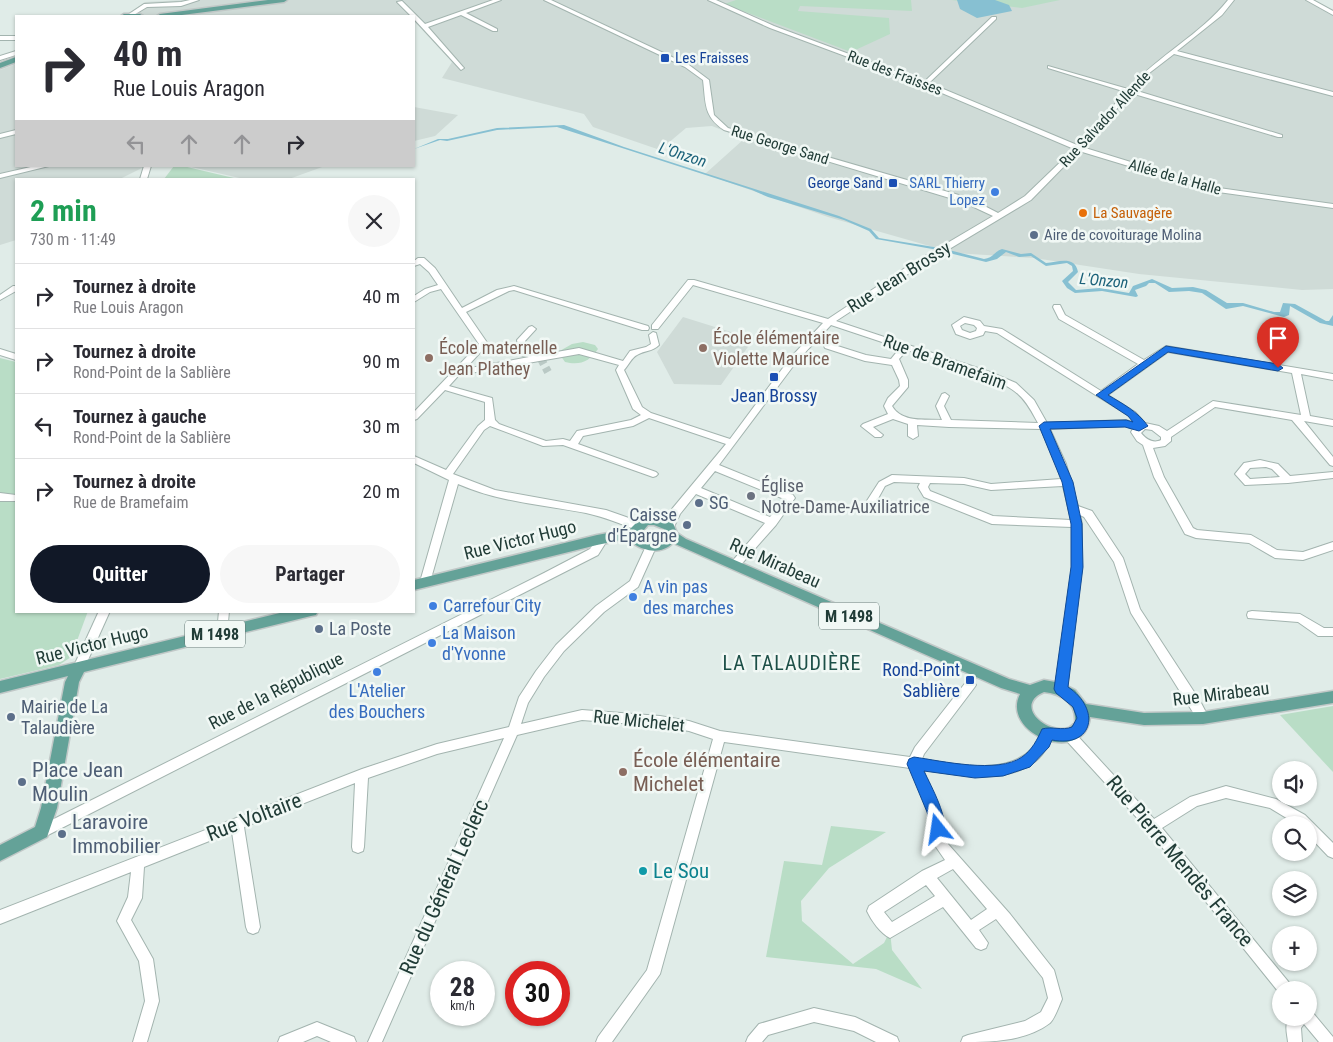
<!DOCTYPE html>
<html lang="fr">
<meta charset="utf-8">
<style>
body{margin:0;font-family:"Roboto Condensed",sans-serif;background:#f7f7f7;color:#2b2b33;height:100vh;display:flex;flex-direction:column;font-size:19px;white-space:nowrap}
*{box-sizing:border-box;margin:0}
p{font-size:16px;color:#7c7c81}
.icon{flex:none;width:28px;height:28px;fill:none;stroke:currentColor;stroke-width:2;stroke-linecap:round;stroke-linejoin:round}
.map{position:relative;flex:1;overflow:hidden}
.details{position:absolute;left:15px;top:178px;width:400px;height:435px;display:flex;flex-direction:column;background:#fff;border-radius:0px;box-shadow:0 1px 4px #0004}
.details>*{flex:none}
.guide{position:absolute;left:15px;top:15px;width:400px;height:152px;border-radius:0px;box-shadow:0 1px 4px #0004;background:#fff;color:#2b2b33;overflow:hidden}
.buttons{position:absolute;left:1272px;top:761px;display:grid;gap:10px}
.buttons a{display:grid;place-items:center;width:45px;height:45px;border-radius:50%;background:#fff;box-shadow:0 1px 4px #0004;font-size:25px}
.speed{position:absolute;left:430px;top:961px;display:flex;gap:10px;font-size:25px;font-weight:700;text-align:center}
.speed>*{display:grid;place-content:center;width:65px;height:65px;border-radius:50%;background:#fff;box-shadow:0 1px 4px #0004;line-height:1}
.speed small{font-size:12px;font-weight:400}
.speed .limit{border:8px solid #d22;background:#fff;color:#111}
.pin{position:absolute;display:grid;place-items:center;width:42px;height:42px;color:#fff;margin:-51px -21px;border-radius:50% 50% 50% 0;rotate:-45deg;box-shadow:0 0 5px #0007}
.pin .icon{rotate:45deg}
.me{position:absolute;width:55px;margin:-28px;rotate:345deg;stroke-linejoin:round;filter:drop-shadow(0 0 4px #0008)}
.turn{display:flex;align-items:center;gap:18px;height:105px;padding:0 15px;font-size:22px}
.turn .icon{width:65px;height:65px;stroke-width:2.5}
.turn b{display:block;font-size:35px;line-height:42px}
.lanes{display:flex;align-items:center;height:48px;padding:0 15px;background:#0003;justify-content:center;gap:25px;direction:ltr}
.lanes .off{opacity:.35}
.round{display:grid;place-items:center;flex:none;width:52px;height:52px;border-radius:26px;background:#f7f7f7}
.summary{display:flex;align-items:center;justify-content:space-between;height:85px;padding:0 15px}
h1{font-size:30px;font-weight:700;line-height:38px;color:#1e9e55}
.primary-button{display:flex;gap:10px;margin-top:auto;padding:10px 15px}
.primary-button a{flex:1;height:58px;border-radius:30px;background:#111827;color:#fff;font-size:20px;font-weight:700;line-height:58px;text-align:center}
.primary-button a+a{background:#f7f7f7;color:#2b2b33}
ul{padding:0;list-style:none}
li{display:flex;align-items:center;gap:15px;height:65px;padding:0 15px;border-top:1px solid #e1e1e2}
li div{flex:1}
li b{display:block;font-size:19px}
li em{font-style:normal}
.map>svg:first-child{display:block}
.built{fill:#cfdbd7}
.green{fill:#b9ddc6}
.water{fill:#87c0d2}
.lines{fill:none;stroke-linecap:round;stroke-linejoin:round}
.minor-tunnel{stroke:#bac9c5;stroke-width:8;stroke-dasharray:8 4;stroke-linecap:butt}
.minor-casing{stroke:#a3b4af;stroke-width:2}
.major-casing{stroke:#c1c8c7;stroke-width:3}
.minor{fill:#fff;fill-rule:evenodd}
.major{fill:#64a298;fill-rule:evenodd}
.route{fill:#1a73e8;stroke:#114b97}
.transit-dot{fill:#1a4fb4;stroke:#f1f8f5;stroke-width:2}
.shop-dot{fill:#3f7fe0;stroke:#f1f8f5;stroke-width:2}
.food-dot{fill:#e8710a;stroke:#f1f8f5;stroke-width:2}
.service-dot{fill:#5c6f8a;stroke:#f1f8f5;stroke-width:2}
.education-dot{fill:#8d6e63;stroke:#f1f8f5;stroke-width:2}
.worship-dot{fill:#6b7280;stroke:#f1f8f5;stroke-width:2}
.culture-dot{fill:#0f9aa8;stroke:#f1f8f5;stroke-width:2}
.labels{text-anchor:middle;stroke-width:5;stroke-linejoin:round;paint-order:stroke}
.far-transit-label{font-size:15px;fill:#164399;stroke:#f1f8f5;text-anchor:start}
.far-street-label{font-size:15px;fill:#213c37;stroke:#f1f8f5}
.far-shop-label{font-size:15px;fill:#366cbe;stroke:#f1f8f5;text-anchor:end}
.far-food-label{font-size:15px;fill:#c56008;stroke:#f1f8f5;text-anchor:start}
.far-service-label{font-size:15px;fill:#4e5e75;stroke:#f1f8f5;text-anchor:start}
.far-water-label{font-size:16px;font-style:italic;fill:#1a6179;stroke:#f1f8f5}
.shield{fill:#f1f8f5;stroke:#5f7470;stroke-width:1}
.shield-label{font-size:16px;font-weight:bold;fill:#213c37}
.street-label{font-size:18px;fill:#213c37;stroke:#f1f8f5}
.education-label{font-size:18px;fill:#785e54;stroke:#f1f8f5;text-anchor:start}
.transit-label{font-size:18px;fill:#164399;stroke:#f1f8f5}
.worship-label{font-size:18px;fill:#5b616d;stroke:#f1f8f5;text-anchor:start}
.service-label{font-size:18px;fill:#4e5e75;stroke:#f1f8f5;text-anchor:start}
.shop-label{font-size:18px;fill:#366cbe;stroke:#f1f8f5;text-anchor:start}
.quarter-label{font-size:20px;letter-spacing:1px;fill:#1c4f47;stroke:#f1f8f5}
.near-education-label{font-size:21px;fill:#785e54;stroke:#f1f8f5;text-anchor:start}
.near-service-label{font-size:21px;fill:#4e5e75;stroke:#f1f8f5;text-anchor:start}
.near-street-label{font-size:21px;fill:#213c37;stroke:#f1f8f5}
.near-culture-label{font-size:21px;fill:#0d838f;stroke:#f1f8f5;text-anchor:start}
</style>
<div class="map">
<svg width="1333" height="1042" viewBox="0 0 1333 1042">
<rect width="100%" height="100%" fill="#e0ece8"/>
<g class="built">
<path d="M185,0H1307L1333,15V289L1302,290L1139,274L1034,258L954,253L828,217L705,174L744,139L712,126L686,128L660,150L593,127L584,114L442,78L452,62L414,21V16H124L145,2Z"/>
<path d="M16,64V166H146L120,179H16V240L0,245V70Z"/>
<path d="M414,107L458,115L435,136L414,141Z"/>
<path d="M187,166H325L289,179H244Z"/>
<path d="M683,317L747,337L745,342L750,344L721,385L674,384L657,352Z"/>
</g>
<g class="green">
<path d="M736,0H911L912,11L800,6L798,11L889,18L890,34L851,52L724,4Z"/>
<path d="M951,0H1060L1022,8Z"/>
<path d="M174,166H183L238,179H164Z"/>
<path d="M583,342L595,345L598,349C590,361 580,366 565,362L558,352L572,344Z"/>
<path d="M0,358L16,362V495L0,494Z"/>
<path d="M0,500L16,501V611H88L71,657L59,665L0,679Z"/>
<path d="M1333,706V772L1280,715Z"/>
<path d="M831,826L886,832L829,868L801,901L802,921L853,964L884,943L890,931L892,950L922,989L876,969L766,957L784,861L822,865Z"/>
</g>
<g class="water">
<path d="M957,0H995L1009,5L1012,11L977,18L960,9Z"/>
<path d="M564,125L624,147L839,216L871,229L879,238L940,248L938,250L876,239L869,231L844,220L768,197L752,190L557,127L497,130L447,141L440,140L414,149L438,139H448L497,128Z"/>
<path d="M1002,249L1021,254L1031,253L1046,263C1058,262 1075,255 1078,272L1068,282L1076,290L1100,288L1129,293L1133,286L1152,279L1172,288L1193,287L1206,290L1227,303H1243L1274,312H1280L1283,303L1295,304L1326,321H1329L1333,315V326L1320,323L1290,306L1289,315L1284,317L1243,306L1226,309L1202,293L1189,291L1169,292L1155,283H1149L1146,286L1135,290L1138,296L1136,297L1102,291L1075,293L1067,288L1062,281L1073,271L1072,266L1067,263L1046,266L1031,256L1019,257L1006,252L997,259L986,262L945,252L949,250L984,259C993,258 995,251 1002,249Z"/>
</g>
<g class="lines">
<path class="minor-tunnel" d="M540,357L548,372"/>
<defs>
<g id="minor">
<path d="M190,0H199L181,6L147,7L132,16H126L144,4L181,2Z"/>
<path d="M493,0H501L466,13L497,29V31H493L461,15L428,27L463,67L464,68L461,70L414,19V16H411L397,2L402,1L425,24Z"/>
<path d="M544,0H551L689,65L709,80L714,115L728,128L969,198L998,213L1025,196L1074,149L923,85L770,28L708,0H716L774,26L924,82L992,17H996V19L929,83L1077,145L1126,92L1048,68V66L1128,89C1159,55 1201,34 1228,0H1234L1222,15L1177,51L1333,92V96L1174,54L1148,74L1134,90L1282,135V137H1278L1131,93L1082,147L1212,187L1333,204V208L1211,191L1079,151L1031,200L911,272L836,321L990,372L1016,383L1034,400L1047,423L1126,420L1135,423L1129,416L997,333L985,331L983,335L970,339L956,334L952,325L964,317L980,321L984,326L1002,329L1101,391L1138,364L1059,319L1053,307L1054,305H1060L1065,315L1144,360L1166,346L1333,374V380L1301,374L1310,416L1333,420V426L1304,421L1333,457V466L1330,465L1292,420L1215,407L1171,437V441L1165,446L1153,448L1164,477L1193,528L1197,530L1251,535L1277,550L1303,552L1333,542V550L1303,560L1275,558L1249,543L1196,538L1185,534L1154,477L1143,445L1137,441L1131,432L1133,429L1125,426L1050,429L1066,464L1078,506L1092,511L1123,558L1140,609L1200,701L1209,718L1207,722L1203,723L1199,722L1131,613L1114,562L1084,517L1080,515L1082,524V567L1067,689L1065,692L1061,694L1057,692L1055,689L1072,567V527L992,524L924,497L918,487L920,483L894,482L885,486L870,513H862L861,510L879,482L892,475L964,478L991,484L1061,479L1056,464L1041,429L949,427L917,425L918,436L913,439L908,436V424L893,419L873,427L883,435L881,437H875L861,426L863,424L888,414L884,406L888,398L900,386L899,380L892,365L865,361L825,348L824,346L828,343L866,355L891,359L900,348L831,325L797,361L719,465L793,495L795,498L776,525L738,568H730L729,565L765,523L696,494L680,514L673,529H665L664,526L672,509L726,444L649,418L633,426L583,436L578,444L656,472L658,474L656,476L653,477L563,445L543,446L490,426L484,430L453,474L495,490L606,510L626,517L642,523L643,526L638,530C620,524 605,517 586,513C543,505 499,502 458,484L430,582L429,585H421L420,582L449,480L414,463V456L446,470L478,426L485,420V402L445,390L417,419L414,420V412L479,344L441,289L430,292L414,302V296L425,289L438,285L429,272L420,264L414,266V261L418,258H424L435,268L462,308L497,290L514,286L648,326L649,328L648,330H642L514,290L509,291L466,312L488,344L465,369L529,357L520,355L517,340L529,327L532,326L536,329L525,341L527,351L540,355L579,348L623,361L630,351L646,347L651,344L649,335L653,332L656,333L659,345C652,352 645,350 637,355C632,357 628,366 624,370L642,407L651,413L730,439L791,357L823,323L693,285L658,329H652V325L688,280H694L828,319L905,268L993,216L963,202L724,130C703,116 706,103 703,80L685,67ZM965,323L974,325L977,328L976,331L970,333L962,330L960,326ZM907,350C936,360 997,375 1018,394C1027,402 1032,412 1038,423L951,420L944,406L949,396L945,393L942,394L936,406L942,420C925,419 902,423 892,406L908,387V380L899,359ZM1168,352L1292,373L1301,415L1213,401L1167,431L1159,426L1145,423L1135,412L1108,395ZM579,354L619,365L616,370L633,409L641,415L631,420L577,431L570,441L563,439L546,441L499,424L495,420L492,398L449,386L459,375ZM1145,429L1152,430L1161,437V440C1153,444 1146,439 1141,433ZM715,471L784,499L770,517L701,488ZM930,483L964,484L991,490L1063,486L1071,520L993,516L930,491L928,487Z"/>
<path d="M1306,0H1313L1333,11V15Z"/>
<rect x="0" y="36" width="16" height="4"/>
<path d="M16,51V55L0,60V56Z"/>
<path d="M16,130V134L0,138V134Z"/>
<path d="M35,166H49L0,178V174Z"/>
<path d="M144,166H151L147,179H140Z"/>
<path d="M13,286H16V291L0,300V295Z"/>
<path d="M0,349L16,354V360L0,355Z"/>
<path d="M1260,460L1278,464L1290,476L1333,472V478L1288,483L1245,485L1235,474L1244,463ZM1266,467L1272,469L1280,477L1250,479L1245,474L1250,468Z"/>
<path d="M0,493L16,495V501H0Z"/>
<path d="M603,535L607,536L608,539L598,555L46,836L41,838L36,836L35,832L36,828L544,573L590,549L599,536Z"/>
<path d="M651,543L655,544L656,547L638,587L604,612L564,651L544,677L528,703L521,724L582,710L660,716L689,721L720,731L910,757L915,747L966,682L970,680L974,682L976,685L974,688L924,754L922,759C955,764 1003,776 1031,750C1037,745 1039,737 1043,730L1047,729L1051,730L1053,734C1049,743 1046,751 1039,758C1010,786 959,775 923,770L941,812L948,844L1010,914L1054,970L1062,999C1059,1006 1055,1018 1050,1023C1025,1042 990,1042 961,1042L963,1037L968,1035L1025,1021L1041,1012L1048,998L1043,978L996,919L979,930L988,943L986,948L981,950L976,948L943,907L890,938C881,934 871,920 867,911L869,906L922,871L945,860L936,847L929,812L910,768L724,742L660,974L612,1042H596L598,1037L647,970L713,739L689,731L660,726L582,720L517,735L382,1042H368L504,738L437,754L368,778L364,847L363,851L358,853L353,851L352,847L355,783L244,827L260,927L258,932L253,934L248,932L246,927L232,832L144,867L142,898L131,920L153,959L159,1001L147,1042H133L145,1001L139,961L117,921L128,897L131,872L0,924V910L362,769L437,744L509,727L519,697L536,671L556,645L596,606L630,581L647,544ZM953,869L987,909L971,920L937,878ZM926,885L935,896L892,922L884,912Z"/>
<path d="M99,611H110L83,671L79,673L75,671L73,668Z"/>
<path d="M219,611H229L227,633L226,636L222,637L218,636L217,633Z"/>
<path d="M1252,611L1300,614L1324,628H1333V636H1318L1298,622L1248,618L1247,615L1248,612Z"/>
<path d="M1069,730L1073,731L1154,819L1190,797L1226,786L1276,799L1305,815L1333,843V858L1328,856L1309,836V825H1298L1270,808L1226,798L1197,806L1162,828L1291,985L1293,990H1281V995L1149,831L1065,739L1063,735L1065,731Z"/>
<path d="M814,1008L855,1017L897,1037L899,1042H876L854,1031L814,1022L768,1035L762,1042H746L748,1037L759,1024Z"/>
<path d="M1309,1011L1313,1013L1333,1037V1042H1319L1304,1024L1301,1028L1302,1042H1288C1287,1033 1284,1024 1290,1018H1309Z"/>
<path d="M317,1022L354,1037L356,1042H331L317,1036L303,1042H278L280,1037Z"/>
</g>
<g id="major">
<path d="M268,0H287L284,2L174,16H157L160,14Z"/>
<path d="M124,14H140L143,16H121Z"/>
<path d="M16,57V62L0,68V63Z"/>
<path d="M655,515L673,523L677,533L686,539L1009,679L1030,685L1044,680L1061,683L1075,690L1086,704L1144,713L1203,712L1333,691V703L1203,724L1144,725L1090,717C1084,767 1000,734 1020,694L1001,688L673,543C662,554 646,552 634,544L631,538L597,545L414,590V580L597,535L630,529L641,518ZM648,525H654L664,529L665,533L662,539L656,541L644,538L643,531ZM1044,692C1062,694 1077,703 1075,723L1069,728C1046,735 1013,705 1044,692Z"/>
<path d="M288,611H318L316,615L311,616L84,672L79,682L57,808L47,837L0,861V845L35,827L41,808L65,682L68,676L0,693V681Z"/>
</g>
</defs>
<use href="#minor" class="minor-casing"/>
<use href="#major" class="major-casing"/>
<use href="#minor" class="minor"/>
<use href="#major" class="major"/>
</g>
<path class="route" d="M1166,346L1278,364L1283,368L1278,371L1168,352L1108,395C1123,404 1137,411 1148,426L1139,431L1125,427L1050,429L1073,482L1082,524L1083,567L1068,687C1101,709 1094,748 1052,740L1049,747L1030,767L1003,776L975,778L924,771C931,786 950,820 943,834L938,836L933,834L927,812L907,764L909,759L914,757C942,761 998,774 1022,757C1032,750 1037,740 1042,729C1052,726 1062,731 1072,727L1077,718L1073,707L1056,693L1054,689L1071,567V524L1062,482L1039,426L1044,422L1126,420L1133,422L1128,416L1096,395Z"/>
<g class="transit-dot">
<rect x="660" y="53" width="10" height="10" rx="2.5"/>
<rect x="888" y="178" width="10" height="10" rx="2.5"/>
<rect x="769" y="372" width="10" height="10" rx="2.5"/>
<rect x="965" y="675" width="10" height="10" rx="2.5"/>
</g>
<g class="shop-dot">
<circle cx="995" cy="192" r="5"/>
<circle cx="633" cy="597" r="5"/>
<circle cx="433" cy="606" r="5"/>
<circle cx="432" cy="643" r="5"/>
<circle cx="377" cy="672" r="5"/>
</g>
<circle class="food-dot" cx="1083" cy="213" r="5"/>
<g class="service-dot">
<circle cx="1034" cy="235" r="5"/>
<circle cx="699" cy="503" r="5"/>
<circle cx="687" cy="525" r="5"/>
<circle cx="319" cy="629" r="5"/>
<circle cx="11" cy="717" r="5"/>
<circle cx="22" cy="782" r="5"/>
<circle cx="62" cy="834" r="5"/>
</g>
<g class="education-dot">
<circle cx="703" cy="348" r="5"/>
<circle cx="429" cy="358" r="5"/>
<circle cx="623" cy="772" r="5"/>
</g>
<circle class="worship-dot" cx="751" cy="496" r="5"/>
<circle class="culture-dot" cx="643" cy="871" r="5"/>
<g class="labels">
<g class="far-transit-label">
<text x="675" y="63">Les Fraisses</text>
<text x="883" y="188" text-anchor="end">George Sand</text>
</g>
<g class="far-street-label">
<text transform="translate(895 73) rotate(21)" y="5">Rue des Fraisses</text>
<text transform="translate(1105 119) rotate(-47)" y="5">Rue Salvador Allende</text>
<text transform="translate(780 145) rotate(17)" y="5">Rue George Sand</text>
<text transform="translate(1175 177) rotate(16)" y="5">Allée de la Halle</text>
</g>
<g class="far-shop-label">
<text x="985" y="188">SARL Thierry<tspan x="985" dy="17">Lopez</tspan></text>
</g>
<g class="far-food-label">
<text x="1093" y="218">La Sauvagère</text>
</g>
<g class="far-service-label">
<text x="1044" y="240">Aire de covoiturage Molina</text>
</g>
<g class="far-water-label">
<text transform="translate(683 154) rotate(18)" y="6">L'Onzon</text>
<text transform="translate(1104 280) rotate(5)" y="6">L'Onzon</text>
</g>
<g class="shield">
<rect x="819" y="602.5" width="60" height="27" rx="4"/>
<rect x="185" y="620.5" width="60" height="27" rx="4"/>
</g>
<g class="shield-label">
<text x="849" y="622">M 1498</text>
<text x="215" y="640">M 1498</text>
</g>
<g class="street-label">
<text transform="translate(899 277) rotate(-32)" y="6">Rue Jean Brossy</text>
<text transform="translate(945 362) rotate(20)" y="6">Rue de Bramefaim</text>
<text transform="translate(520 540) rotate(-14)" y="6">Rue Victor Hugo</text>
<text transform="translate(775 563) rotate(24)" y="6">Rue Mirabeau</text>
<text transform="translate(92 645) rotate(-14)" y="6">Rue Victor Hugo</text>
<text transform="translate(276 691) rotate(-27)" y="6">Rue de la République</text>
<text transform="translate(1221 694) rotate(-7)" y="6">Rue Mirabeau</text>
<text transform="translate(639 721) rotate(6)" y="6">Rue Michelet</text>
</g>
<g class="education-label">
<text x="713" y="344">École élémentaire<tspan x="713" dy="21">Violette Maurice</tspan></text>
<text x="439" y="354">École maternelle<tspan x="439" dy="21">Jean Plathey</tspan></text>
</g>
<g class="transit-label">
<text x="774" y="402">Jean Brossy</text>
<text x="960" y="676" text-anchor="end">Rond-Point<tspan x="960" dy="21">Sablière</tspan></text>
</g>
<g class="worship-label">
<text x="761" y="492">Église<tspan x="761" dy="21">Notre-Dame-Auxiliatrice</tspan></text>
</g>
<g class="service-label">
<text x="709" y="509">SG</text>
<text x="677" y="521" text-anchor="end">Caisse<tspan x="677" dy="21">d'Épargne</tspan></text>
<text x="329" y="635">La Poste</text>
<text x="21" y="713">Mairie de La<tspan x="21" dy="21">Talaudière</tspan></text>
</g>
<g class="shop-label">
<text x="643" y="593">A vin pas<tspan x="643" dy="21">des marches</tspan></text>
<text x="443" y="612">Carrefour City</text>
<text x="442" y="639">La Maison<tspan x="442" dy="21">d'Yvonne</tspan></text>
<text x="377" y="697" text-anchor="middle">L'Atelier<tspan x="377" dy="21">des Bouchers</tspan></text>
</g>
<g class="quarter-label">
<text x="792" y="670">LA TALAUDIÈRE</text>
</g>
<g class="near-education-label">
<text x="633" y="767">École élémentaire<tspan x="633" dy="24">Michelet</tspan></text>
</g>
<g class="near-service-label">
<text x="32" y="777">Place Jean<tspan x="32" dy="24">Moulin</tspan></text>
<text x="72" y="829">Laravoire<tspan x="72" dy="24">Immobilier</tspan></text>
</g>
<g class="near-street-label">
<text transform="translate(254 817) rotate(-21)" y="7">Rue Voltaire</text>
<text transform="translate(1180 861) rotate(50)" y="7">Rue Pierre Mendès France</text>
<text transform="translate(444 887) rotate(-66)" y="7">Rue du Général Leclerc</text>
</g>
<g class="near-culture-label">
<text x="653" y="878">Le Sou</text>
</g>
</g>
</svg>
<div class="buttons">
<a><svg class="icon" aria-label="sound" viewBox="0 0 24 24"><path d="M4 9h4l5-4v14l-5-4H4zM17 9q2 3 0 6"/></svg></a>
<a><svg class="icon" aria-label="search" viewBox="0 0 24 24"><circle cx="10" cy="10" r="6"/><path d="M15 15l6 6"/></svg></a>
<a><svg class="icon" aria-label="layers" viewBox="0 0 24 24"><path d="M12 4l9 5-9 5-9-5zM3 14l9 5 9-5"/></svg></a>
<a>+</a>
<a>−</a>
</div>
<div class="speed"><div>28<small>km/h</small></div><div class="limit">30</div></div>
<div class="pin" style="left:1278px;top:368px;background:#d93025"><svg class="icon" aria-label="arrive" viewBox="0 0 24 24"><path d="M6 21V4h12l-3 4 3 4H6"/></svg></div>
<svg class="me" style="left:938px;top:829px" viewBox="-20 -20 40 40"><path d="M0-17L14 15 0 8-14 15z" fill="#1a73e8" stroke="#fff" stroke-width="4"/></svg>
<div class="guide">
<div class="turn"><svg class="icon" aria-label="right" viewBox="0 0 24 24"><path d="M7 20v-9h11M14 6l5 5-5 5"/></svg><div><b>40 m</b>Rue Louis Aragon</div></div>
<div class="lanes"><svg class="icon off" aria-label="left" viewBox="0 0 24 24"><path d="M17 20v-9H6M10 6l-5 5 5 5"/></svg><svg class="icon off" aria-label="ahead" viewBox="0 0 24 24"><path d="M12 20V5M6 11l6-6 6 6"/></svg><svg class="icon off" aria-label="ahead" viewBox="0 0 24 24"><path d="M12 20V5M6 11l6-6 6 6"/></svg><svg class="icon" aria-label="right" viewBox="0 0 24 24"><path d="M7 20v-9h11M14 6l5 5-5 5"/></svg></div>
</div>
<section class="details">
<div class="summary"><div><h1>2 min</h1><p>730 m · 11:49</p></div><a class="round"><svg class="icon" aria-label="close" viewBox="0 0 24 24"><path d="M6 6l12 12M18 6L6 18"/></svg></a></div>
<ul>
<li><svg class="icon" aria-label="right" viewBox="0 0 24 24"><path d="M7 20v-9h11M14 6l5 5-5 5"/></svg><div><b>Tournez à droite</b><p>Rue Louis Aragon</p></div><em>40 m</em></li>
<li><svg class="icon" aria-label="right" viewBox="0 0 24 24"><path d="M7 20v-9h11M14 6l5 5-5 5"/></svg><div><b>Tournez à droite</b><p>Rond-Point de la Sablière</p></div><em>90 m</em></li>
<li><svg class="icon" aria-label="left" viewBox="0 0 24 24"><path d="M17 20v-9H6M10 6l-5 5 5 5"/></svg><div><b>Tournez à gauche</b><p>Rond-Point de la Sablière</p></div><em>30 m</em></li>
<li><svg class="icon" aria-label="right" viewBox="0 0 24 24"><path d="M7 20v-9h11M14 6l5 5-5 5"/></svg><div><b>Tournez à droite</b><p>Rue de Bramefaim</p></div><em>20 m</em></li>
</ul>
<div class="primary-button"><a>Quitter</a><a>Partager</a></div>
</section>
</div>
